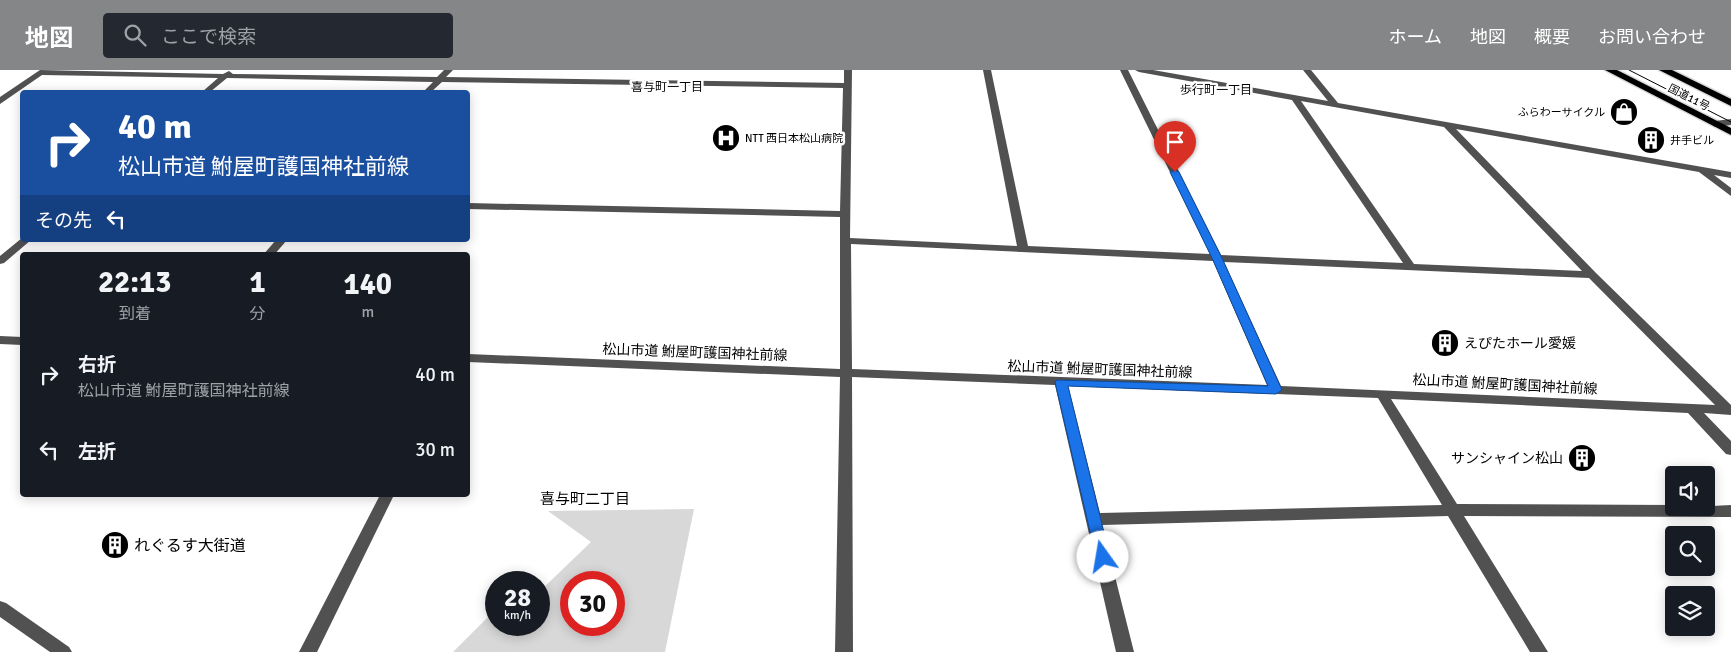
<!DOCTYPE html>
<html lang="ja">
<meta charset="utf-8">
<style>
body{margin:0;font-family:Signika,"Noto Sans JP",sans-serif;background:#242831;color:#f1f3f6;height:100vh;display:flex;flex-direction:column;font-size:19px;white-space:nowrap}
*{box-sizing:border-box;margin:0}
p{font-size:16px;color:#9ea1a6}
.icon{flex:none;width:28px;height:28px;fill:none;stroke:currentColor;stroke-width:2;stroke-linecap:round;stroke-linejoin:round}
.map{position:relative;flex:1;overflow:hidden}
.panel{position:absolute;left:20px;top:182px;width:450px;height:245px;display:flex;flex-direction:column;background:#171b24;border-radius:5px;box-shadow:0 2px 12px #0003}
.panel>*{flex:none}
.banner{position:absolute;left:20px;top:20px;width:450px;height:152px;border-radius:5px;box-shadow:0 2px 12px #0003;background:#1a4fa0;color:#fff;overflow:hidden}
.controls{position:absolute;left:1665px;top:396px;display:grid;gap:10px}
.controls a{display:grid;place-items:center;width:50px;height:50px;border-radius:5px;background:#171b24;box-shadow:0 2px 12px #0003;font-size:25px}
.speed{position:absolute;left:485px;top:501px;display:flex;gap:10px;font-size:25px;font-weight:700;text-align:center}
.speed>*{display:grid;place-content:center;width:65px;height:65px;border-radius:50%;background:#171b24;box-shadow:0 2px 12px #0003;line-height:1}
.speed small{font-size:12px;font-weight:400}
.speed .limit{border:8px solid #d22;background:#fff;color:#111}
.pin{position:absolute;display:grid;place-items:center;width:42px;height:42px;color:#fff;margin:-51px -21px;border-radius:50% 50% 50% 0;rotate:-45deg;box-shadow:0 0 5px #0007}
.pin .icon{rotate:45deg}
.me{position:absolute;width:55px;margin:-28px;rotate:347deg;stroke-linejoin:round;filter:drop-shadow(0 0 4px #0008)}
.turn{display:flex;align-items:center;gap:18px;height:105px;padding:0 15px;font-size:22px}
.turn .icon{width:65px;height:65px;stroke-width:2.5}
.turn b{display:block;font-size:35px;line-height:42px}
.then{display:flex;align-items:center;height:48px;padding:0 15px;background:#0003;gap:10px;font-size:19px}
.eta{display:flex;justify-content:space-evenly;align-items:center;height:85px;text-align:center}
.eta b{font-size:30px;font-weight:700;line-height:35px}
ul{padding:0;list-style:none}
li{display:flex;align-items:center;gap:15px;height:75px;padding:0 15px}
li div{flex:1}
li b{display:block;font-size:19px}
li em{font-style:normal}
header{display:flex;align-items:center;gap:30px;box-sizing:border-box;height:70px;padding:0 25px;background:#858687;color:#fff}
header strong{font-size:24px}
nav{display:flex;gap:28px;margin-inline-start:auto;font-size:18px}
.search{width:350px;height:45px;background:#242831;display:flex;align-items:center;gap:12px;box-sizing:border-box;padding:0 18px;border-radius:5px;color:#9ea1a6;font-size:19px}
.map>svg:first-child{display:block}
.green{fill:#d8d8d8;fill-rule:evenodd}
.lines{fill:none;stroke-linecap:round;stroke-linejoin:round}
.highway-casing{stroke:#dbdbdb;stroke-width:3}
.minor{fill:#515151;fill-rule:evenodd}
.highway{fill:#000;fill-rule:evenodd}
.tram{stroke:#000;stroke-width:1}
.route{fill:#1a73e8;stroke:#114b97}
.labels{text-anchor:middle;stroke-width:5;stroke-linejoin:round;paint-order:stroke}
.far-street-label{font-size:11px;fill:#000;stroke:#fff}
.far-poi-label{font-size:11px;fill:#000;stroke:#fff;text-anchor:start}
.far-neighbourhood-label{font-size:12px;fill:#000;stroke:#fff}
.poi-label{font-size:14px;fill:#000;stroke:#fff;text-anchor:start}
.street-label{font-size:14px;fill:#000;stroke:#fff}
.neighbourhood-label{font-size:15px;fill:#000;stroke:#fff}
.near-poi-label{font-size:16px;fill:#000;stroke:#fff;text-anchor:start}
</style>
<header>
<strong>地図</strong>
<div class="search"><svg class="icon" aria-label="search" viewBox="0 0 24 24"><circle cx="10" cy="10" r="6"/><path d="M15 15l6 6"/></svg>ここで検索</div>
<nav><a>ホーム</a><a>地図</a><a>概要</a><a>お問い合わせ</a></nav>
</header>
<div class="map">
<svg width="1731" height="582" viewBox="0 0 1731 582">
<rect width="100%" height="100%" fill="#fff"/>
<path class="green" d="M694,439L665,582H453L496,539V555H539V522L591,472L548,441ZM571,512H614V555H571Z"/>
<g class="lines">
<defs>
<g id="highway">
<path d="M1605,0H1617L1731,58V65Z"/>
<path d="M1659,0H1672L1731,29V36Z"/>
</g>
</defs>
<use href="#highway" class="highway-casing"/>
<g class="minor">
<path d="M40,0L223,4L229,1L233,4L437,7L444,0H453L446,7L844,13V0H852L850,168L1017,176L983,0H991L1028,176L1210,184L1120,0H1128L1221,185L1403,193L1292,30L1139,2L1135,0H1153L1328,31L1303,0H1311L1338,33L1731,102V108L1714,105L1731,118V126L1699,102L1456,59L1596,203L1731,335V345L1704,343L1731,371V385L1726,384L1688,343L1391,329L1457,434L1674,435V438L1731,435V447L1464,446L1548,582H1530L1448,446L1102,455L1134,582H1116L1055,315L852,307L853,582H835L840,307L468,292V284L840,299V147L468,139V133L840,141L843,18L442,12L431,22H423L433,12L227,8L210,22H202L218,8L42,5L0,34V27ZM1301,31L1444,57L1582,201L1414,194ZM851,174L1213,191L1267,315L852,299ZM1224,192L1589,208L1715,335L1281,316ZM1068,316L1378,328L1442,435L1100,443Z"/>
<path d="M1731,49V55L1715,57L1711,54L1715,51Z"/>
<path d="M22,168V170H31L4,193L0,194V186Z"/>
<path d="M276,170H287L274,185H263Z"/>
<path d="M0,266L22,267V275L0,274Z"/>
<path d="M380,425H394L317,582H299Z"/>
<path d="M0,531L6,533L69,577L72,582H50L0,547Z"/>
</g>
<use href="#highway" class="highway"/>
<path class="tram" d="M1629,0L1731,52"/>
</g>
<path class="route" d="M1175,100L1179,102L1222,188L1282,320L1276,324L1068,316L1110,487L1108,491L1103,493L1098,491L1096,487L1055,312L1057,310L1268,316L1212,188L1170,102Z"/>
<defs>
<symbol id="shop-disc" viewBox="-11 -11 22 22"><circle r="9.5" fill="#000" stroke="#fff"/><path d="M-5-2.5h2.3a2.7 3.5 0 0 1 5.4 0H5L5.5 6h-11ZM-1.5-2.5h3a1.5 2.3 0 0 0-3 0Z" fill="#fff"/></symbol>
<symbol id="hospital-disc" viewBox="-11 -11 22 22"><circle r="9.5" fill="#000" stroke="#fff"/><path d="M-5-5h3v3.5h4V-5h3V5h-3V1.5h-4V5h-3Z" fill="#fff"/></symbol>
<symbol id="building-disc" viewBox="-11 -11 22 22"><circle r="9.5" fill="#000" stroke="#fff"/><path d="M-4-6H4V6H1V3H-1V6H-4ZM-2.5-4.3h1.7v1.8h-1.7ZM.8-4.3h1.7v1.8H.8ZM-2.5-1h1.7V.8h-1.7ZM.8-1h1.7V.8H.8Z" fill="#fff"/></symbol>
</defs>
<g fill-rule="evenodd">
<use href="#shop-disc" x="1608" y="26" width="32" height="32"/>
<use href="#hospital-disc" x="710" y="52" width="32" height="32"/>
<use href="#building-disc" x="1635" y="54" width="32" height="32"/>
<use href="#building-disc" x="1429" y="257" width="32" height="32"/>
<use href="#building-disc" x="1566" y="372" width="32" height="32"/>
<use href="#building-disc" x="99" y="459" width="32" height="32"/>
</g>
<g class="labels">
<g class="far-street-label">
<text transform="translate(1689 27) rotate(27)" y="4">国道11号</text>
</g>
<g class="far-poi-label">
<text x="1605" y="46" text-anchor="end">ふらわーサイクル</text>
<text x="745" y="72">NTT 西日本松山病院</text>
<text x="1670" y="74">井手ビル</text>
</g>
<g class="far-neighbourhood-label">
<text x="667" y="21">喜与町一丁目</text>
<text x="1216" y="24">歩行町一丁目</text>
</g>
<g class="poi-label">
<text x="1464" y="278">えぴたホール愛媛</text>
<text x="1563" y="393" text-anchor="end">サンシャイン松山</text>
</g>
<g class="street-label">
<text transform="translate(695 282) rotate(2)" y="5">松山市道 鮒屋町護国神社前線</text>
<text transform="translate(1100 299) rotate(2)" y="5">松山市道 鮒屋町護国神社前線</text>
<text transform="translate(1505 314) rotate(3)" y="5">松山市道 鮒屋町護国神社前線</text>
</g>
<g class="neighbourhood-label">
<text x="585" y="434">喜与町二丁目</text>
</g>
<g class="near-poi-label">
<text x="134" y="481">れぐるす大街道</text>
</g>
</g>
</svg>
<div class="controls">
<a><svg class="icon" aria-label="sound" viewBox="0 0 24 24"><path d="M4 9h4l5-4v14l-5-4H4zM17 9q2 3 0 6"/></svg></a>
<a><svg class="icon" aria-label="search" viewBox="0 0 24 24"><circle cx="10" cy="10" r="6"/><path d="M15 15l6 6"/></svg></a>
<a><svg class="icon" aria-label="layers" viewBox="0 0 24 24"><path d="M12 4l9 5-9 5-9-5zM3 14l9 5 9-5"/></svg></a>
</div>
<div class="speed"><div>28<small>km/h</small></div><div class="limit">30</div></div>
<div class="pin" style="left:1175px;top:102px;background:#d93025"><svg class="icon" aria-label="arrive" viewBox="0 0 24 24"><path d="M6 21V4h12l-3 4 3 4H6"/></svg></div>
<svg class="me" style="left:1103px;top:487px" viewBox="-20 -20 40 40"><circle r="19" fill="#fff"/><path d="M0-13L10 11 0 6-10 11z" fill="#1a73e8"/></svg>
<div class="banner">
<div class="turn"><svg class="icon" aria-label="right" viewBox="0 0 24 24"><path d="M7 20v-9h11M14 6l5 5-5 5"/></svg><div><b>40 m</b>松山市道 鮒屋町護国神社前線</div></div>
<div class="then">その先<svg class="icon" aria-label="left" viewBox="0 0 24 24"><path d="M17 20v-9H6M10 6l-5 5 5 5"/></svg></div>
</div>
<section class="panel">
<div class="eta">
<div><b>22:13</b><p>到着</p></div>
<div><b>1</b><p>分</p></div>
<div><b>140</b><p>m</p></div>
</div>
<ul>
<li><svg class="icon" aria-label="right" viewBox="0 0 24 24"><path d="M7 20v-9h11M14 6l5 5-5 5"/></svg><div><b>右折</b><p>松山市道 鮒屋町護国神社前線</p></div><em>40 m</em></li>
<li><svg class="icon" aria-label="left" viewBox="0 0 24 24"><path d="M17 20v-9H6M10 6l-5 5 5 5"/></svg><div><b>左折</b></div><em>30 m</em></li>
</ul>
</section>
</div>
